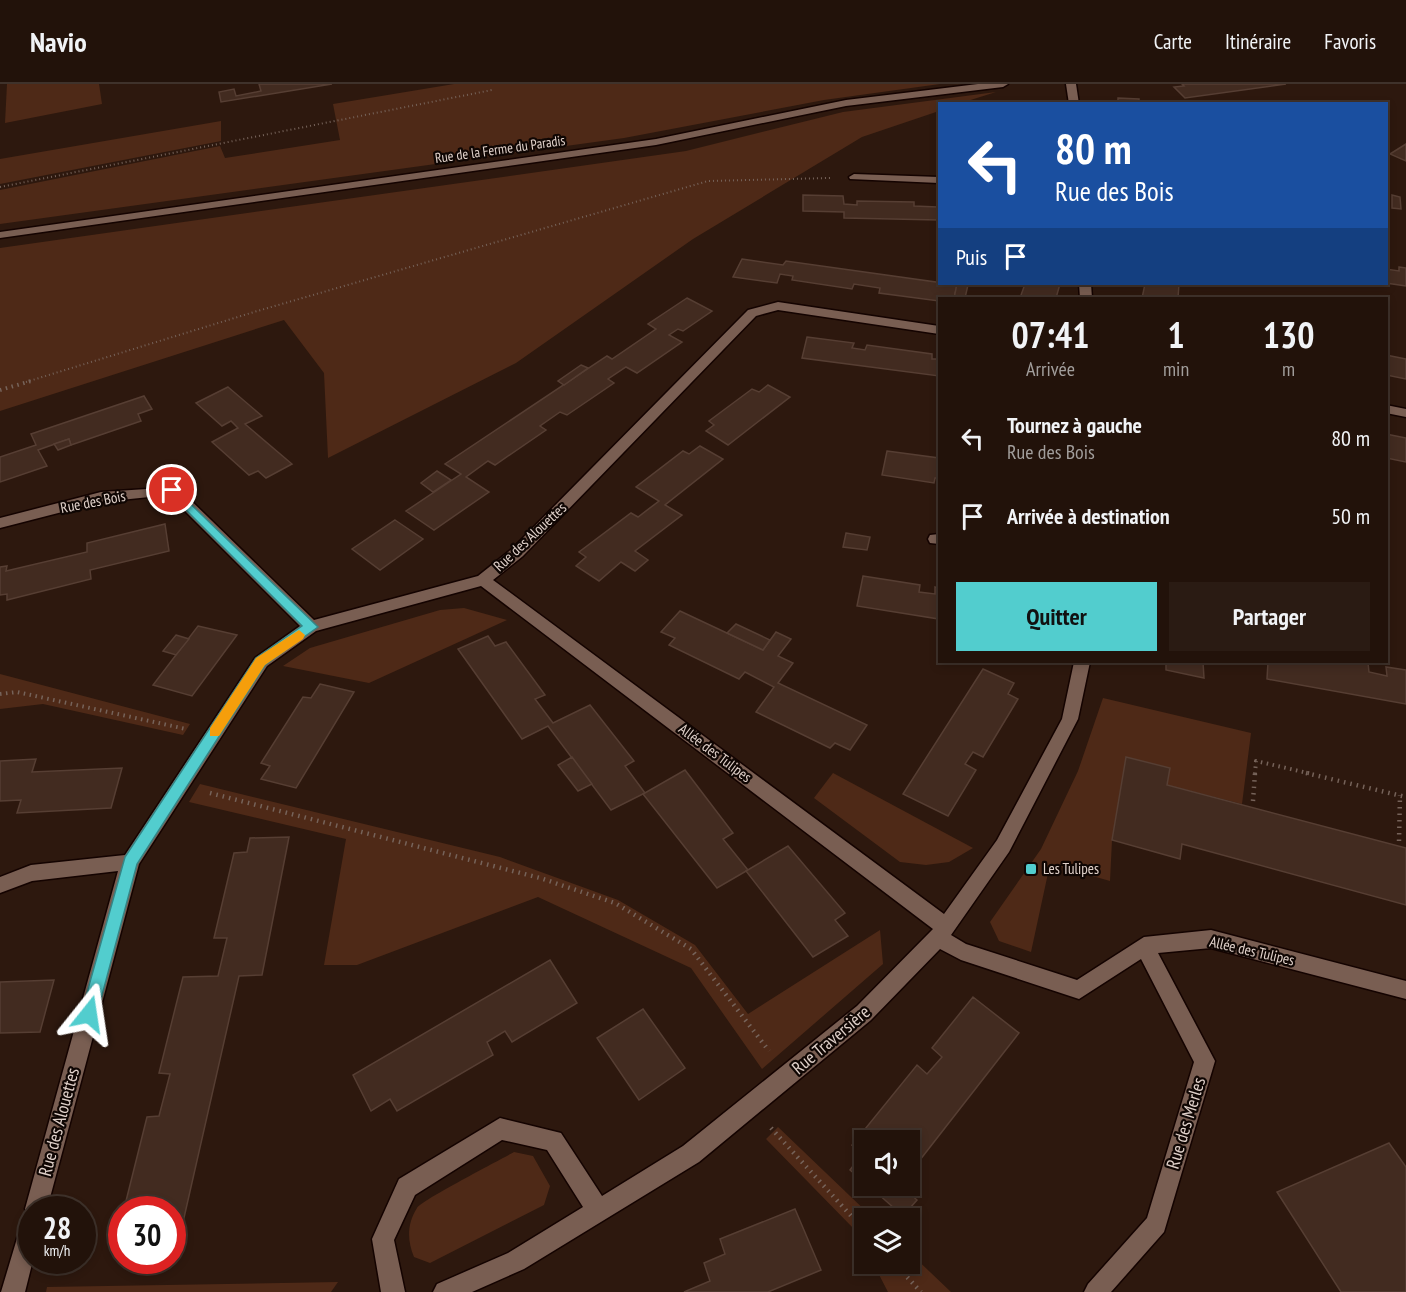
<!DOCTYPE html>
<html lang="fr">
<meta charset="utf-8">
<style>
body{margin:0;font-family:"PT Sans Narrow",sans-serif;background:#2a1b13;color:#f1f3f6;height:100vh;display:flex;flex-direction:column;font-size:22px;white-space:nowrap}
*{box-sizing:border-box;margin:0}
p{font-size:20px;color:#a29e9c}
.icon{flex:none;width:33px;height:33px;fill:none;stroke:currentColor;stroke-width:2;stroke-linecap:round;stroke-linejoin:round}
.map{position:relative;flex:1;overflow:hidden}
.drawer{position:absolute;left:938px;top:213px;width:450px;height:366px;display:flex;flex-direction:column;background:#22120a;border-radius:0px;box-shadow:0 3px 9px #0003,0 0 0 2px #3f322b}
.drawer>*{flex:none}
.banner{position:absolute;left:938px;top:18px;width:450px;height:183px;border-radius:0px;box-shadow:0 3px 9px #0003,0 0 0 2px #3f322b;background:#1a4fa0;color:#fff;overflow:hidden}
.tools{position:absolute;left:854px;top:1046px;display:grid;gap:12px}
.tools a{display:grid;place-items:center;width:66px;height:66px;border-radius:0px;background:#22120a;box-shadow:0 3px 9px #0003,0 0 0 2px #3f322b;font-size:30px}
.speed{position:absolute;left:18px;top:1112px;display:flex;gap:12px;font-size:30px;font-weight:700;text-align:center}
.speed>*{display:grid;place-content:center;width:78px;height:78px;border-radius:50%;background:#22120a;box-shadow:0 3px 9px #0003,0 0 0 2px #3f322b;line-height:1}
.speed small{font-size:15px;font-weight:400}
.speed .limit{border:9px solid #d22;background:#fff;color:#111}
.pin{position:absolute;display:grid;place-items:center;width:51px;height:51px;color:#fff;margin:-26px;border:3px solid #fff;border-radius:50%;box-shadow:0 2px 6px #0007}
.me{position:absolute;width:66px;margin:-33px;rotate:15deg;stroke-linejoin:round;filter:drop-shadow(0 0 4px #0008)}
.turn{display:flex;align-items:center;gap:21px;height:126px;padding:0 18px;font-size:27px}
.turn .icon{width:78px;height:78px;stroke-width:2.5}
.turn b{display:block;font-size:42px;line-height:51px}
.then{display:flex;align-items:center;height:57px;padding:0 18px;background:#0003;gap:12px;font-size:22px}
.eta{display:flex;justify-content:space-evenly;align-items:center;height:102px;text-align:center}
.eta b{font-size:36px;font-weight:800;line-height:42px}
.primary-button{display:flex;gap:12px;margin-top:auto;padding:12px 18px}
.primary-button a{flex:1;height:69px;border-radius:0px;background:#52cdce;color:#111;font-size:24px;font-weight:800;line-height:69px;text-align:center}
.primary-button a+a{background:#2a1b13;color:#f1f3f6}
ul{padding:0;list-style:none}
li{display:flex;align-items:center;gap:18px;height:78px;padding:0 18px}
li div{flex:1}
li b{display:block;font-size:22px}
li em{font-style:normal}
header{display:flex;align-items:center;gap:36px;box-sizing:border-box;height:84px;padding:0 30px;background:#22120a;border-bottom:2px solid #3f322b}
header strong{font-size:28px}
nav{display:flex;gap:33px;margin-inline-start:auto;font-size:21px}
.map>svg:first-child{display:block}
.green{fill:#4e2917}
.building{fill:#422b20;stroke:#563e33;stroke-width:1.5}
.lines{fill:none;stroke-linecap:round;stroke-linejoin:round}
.minor-casing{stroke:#140300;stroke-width:3}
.path-far2{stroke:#76635a;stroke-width:2;stroke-dasharray:1 3;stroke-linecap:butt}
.path-far1{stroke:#76635a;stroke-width:4;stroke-dasharray:1.5 4.5;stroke-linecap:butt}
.path{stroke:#76635a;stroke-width:4.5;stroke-dasharray:1.5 5;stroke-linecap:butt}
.minor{fill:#795e52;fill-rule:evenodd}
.route{fill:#52cdce;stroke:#358586;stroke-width:1.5}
.slow{fill:#f59e0b}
.poi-dot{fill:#52cdce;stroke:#0f0603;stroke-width:2}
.labels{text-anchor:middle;stroke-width:4.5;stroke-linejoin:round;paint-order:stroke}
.far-street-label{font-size:14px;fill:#e0d1ca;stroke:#0f0603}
.street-label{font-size:15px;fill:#e0d1ca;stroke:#0f0603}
.poi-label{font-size:15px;fill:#e0d1ca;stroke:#0f0603;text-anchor:start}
.near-street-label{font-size:18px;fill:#e0d1ca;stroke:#0f0603}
</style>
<header>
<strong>Navio</strong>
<nav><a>Carte</a><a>Itinéraire</a><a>Favoris</a></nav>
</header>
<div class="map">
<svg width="1406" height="1208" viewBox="0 0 1406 1208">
<rect width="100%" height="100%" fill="#2d180e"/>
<g class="green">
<path d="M7,0H99L102,20L5,39Z"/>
<path d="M454,0H940L824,16L624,54L0,140V106L220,62L225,74L340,56L333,20Z"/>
<path d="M996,8L961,19L939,20V27L862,53L693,155L516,279L328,374L324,289L284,236L0,327V164L686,67L843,28Z"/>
<path d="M221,37V57L0,100V75Z"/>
<path d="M464,524L507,536L369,599L283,582L310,564L440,526Z"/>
<path d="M0,590L190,640L183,651L43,620L0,625Z"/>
<path d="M1103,614L1251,649L1242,720L1167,701L1169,684L1126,673L1112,756L1110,797L1050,780L1031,868L999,857L990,838L1041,765L1078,687Z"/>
<path d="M833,689L973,764L949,778L926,781L900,778L814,714Z"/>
<path d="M200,700L500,773L618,816L695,861L748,930L880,846L883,880L762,985L691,884L538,813L357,881H324L346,755L189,718Z"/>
<path d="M778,1043L873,1134H864V1162L855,1146L766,1055Z"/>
<path d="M514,1068L533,1072L550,1102L544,1121L430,1179L414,1173C407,1156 407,1140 417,1124C422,1116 500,1076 514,1068Z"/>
<path d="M909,1168L951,1208H888L873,1179H909Z"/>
<path d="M338,1198L331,1208H46L47,1203Z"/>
</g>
<g class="building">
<path d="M259,0H332L221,18L219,8L234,5L236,12L261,7Z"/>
<path d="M1182,0H1286L1185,14L1174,3L1184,2Z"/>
<path d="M1118,14L1139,15V20H1113L1118,19Z"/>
<path d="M1406,60V77L1390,70Z"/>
<path d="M803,111L843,112L844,120L857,121V117L914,118V122L938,123L939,114V136L844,134V128L803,127Z"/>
<path d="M1392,111L1400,113L1401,125L1392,124Z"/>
<path d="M742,175L783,181L786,177L957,201L954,214L940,213L939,217L879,209L880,204L854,200L852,205L792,196L793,192L780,190L777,199L733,193Z"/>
<path d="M1399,183L1406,184V202L1386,199V185L1399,187Z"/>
<path d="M961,200L968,201L965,214H954L957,200Z"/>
<path d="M1025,200H1060L1056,214H1020Z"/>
<path d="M1145,200H1179L1178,214H1142Z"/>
<path d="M687,214L712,227L683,247L678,245L669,251L682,258L637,289L626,283L608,295L614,299L567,331L560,328L540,342L546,346L495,381L488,377L466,393L489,408L434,446L406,427L461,390L445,380L607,272L612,275L656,245L648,240Z"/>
<path d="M807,253L854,259L852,264L865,266L867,261L932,270V275H939V292L802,274Z"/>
<path d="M1386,271L1406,275V295L1386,291Z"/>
<path d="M581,281L588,284L564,301L558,297Z"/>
<path d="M768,301L790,313L728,361L706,347L714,341L709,337L752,305L759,308Z"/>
<path d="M228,303L262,332L245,340L292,380L266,394L258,387L249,391L212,358L238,344L231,337L222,342L196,319Z"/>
<path d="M144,312L152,325L138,330L141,337L71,361L69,355L38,366L47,382L0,398V373L36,361L31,350Z"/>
<path d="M1386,350L1406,354V378L1386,374Z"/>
<path d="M69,355L71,361L58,366L54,360Z"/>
<path d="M700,362L723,375L665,421L682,431L635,467L648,476L635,487L621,478L599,497L576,482L586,473L579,468L631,429L638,433L659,417L636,403L683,367L689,370Z"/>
<path d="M887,367L939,374V394H935L934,399L882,391Z"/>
<path d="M437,387L451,396L433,408L421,399Z"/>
<path d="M395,436L423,455L380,486L352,465Z"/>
<path d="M165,440L169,467L90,486L91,495L7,516V510L0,511V483L7,482L6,487L87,468V459Z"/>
<path d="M846,449L870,453L867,466L843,463Z"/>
<path d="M863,492L920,501L919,508L935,510V503L939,504V535L857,522Z"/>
<path d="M680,527L763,566L776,548L791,555L778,572L793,579L778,599L867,641L850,666L835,659L830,664L756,628L774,603L745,588L739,595L669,561L675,554L661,548Z"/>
<path d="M736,540L770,556L763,566L727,549Z"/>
<path d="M198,542L237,551L192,612L153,601Z"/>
<path d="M176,551L189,555L176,571L163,567Z"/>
<path d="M488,552L495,562L506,558L545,611L535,615L553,639L590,621L634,677L625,682L645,709L611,726L548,642L522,655L458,565Z"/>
<path d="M1166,578H1203L1204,594L1166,586Z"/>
<path d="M1268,578H1356L1368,579L1369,588L1387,592L1386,583L1406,586V620L1267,595Z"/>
<path d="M983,585L1014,599L1008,610L1018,615L983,673L973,668L965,680L976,686L948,732L903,710Z"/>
<path d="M320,600L354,608L296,704L261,695L270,682L261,679L303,613L311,614Z"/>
<path d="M572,673L592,700L578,707L558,681Z"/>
<path d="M1126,673L1170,684L1167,701L1406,764V821L1182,760L1180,775L1112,756Z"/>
<path d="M36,675L32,688L122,684L111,724L17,729L21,716L0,717V677Z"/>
<path d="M685,686L733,749L723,755L748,786L717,804L643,710Z"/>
<path d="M289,753L262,891L239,892L176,1169H172V1125H124L147,1033L159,1032L170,990L159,989L183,893L218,892L227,854H214L234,769L247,768L250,754Z"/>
<path d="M788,762L845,829L835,836L848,852L813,873L746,787Z"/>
<path d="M550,876L577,919L512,958L505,947L487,958L493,971L397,1027L390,1015L371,1027L353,991Z"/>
<path d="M54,896L40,948L0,949V898Z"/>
<path d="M973,913L1019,949L909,1090V1056H864V1098L850,1086L863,1069L852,1061L917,981L927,990L942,973L932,964Z"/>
<path d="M643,925L685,984L639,1016L597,954Z"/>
<path d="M1389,1059L1406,1083V1208H1341L1277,1108Z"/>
<path d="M868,1101H900L917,1116L903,1132Z"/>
<path d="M795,1125L821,1186L768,1208H684L710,1197L704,1179L725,1170L720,1155Z"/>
</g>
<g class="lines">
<defs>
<g id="minor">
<path d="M978,0H1008L1003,3L846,22L656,61L0,154V148L656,55L846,16Z"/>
<path d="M1066,0H1076L1079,20H1069Z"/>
<path d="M854,90L939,93V99L850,95L849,93Z"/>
<path d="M1079,200H1091L1092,214H1080Z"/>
<path d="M778,218L939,242V250L778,226L756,232L523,472L493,496L944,830L997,756L1062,635L1074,578H1090L1078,635L1009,768L951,851L966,860L1077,896L1144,853L1211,846L1406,897V915L1211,864L1158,869L1215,977L1164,1148L1111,1208H1084L1088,1200L1147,1134L1194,978L1141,875L1079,915L961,876L940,865L871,936L699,1078L524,1185L472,1208H433L437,1200L508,1169L583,1123L547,1066L502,1056L415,1111L394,1156L405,1208H381L372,1155L399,1095L500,1034L561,1049L602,1112L683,1062L857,922L933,845L481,502L316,547L267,582L139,780L47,1125H32L33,1176L25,1208H1L21,1141L28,1132L25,1125L118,787L32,797L0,809V793L31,781L125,771L255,574L300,542L169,411L101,418L0,444V434L101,408L177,403L314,536L478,492L513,464L748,226Z"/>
<path d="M1386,321L1406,325V333L1386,329Z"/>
<path d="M939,450V460L930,459L928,455L930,451Z"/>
</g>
</defs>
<use href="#minor" class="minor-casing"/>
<g class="path-far2">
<path d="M0,103L492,6"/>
<path d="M26,298L254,228L708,97L830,94"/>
</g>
<g class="path-far1">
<path d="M0,306L31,297"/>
<path d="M0,610L17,608L186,645"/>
<path d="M1255,690L1256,677L1312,690"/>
</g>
<g class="path">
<path d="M1306,689L1406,713"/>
<path d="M210,709L540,794L615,819L691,865L769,967"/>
<path d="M1253,717L1255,689"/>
<path d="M1399,757L1400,711"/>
<path d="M771,1044L864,1146"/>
<path d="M894,1179L921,1208"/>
</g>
<use href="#minor" class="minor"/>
</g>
<path class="route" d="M172,402L318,543L265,581L137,780L97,930L95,935L89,937L83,935L81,930L125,773L256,574L302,542L166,406Z"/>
<path class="slow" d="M299,546L305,551L303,555L265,581L219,652H210V644L256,574Z"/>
<rect class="poi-dot" x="1025" y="779" width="12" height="12" rx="3"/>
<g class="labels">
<g class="far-street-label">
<text transform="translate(500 65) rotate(-8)" y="5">Rue de la Ferme du Paradis</text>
</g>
<g class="street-label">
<text transform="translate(93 418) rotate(-11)" y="5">Rue des Bois</text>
<text transform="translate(530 453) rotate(-43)" y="5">Rue des Alouettes</text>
<text transform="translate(715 669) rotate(37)" y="5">Allée des Tulipes</text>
<text transform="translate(1252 867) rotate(13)" y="5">Allée des Tulipes</text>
</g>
<g class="poi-label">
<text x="1043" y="790">Les Tulipes</text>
</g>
<g class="near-street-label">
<text transform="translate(831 956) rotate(-40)" y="6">Rue Traversière</text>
<text transform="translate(59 1038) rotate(-75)" y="6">Rue des Alouettes</text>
<text transform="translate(1186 1039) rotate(-73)" y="6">Rue des Merles</text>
</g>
</g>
</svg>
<div class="tools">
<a><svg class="icon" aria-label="sound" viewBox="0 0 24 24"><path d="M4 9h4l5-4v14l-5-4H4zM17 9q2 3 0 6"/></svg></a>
<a><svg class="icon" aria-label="layers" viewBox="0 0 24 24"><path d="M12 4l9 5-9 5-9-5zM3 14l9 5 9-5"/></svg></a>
</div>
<div class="speed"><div>28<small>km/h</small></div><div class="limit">30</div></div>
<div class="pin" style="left:172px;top:406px;background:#d93025"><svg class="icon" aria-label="arrive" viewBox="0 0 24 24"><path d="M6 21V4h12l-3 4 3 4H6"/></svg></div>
<svg class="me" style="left:89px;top:930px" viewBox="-20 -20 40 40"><path d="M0-17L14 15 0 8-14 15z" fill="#52cdce" stroke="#fff" stroke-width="4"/></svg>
<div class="banner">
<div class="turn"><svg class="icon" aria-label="left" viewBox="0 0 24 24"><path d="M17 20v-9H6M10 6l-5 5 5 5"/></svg><div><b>80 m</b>Rue des Bois</div></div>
<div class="then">Puis<svg class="icon" aria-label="arrive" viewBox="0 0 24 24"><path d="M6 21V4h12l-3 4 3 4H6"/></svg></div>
</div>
<section class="drawer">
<div class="eta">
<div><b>07:41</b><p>Arrivée</p></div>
<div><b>1</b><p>min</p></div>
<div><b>130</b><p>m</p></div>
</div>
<ul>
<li><svg class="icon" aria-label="left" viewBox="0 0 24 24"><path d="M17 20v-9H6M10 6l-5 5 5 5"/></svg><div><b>Tournez à gauche</b><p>Rue des Bois</p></div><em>80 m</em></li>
<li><svg class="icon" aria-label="arrive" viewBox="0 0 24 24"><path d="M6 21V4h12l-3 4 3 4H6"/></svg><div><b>Arrivée à destination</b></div><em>50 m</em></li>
</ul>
<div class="primary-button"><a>Quitter</a><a>Partager</a></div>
</section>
</div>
